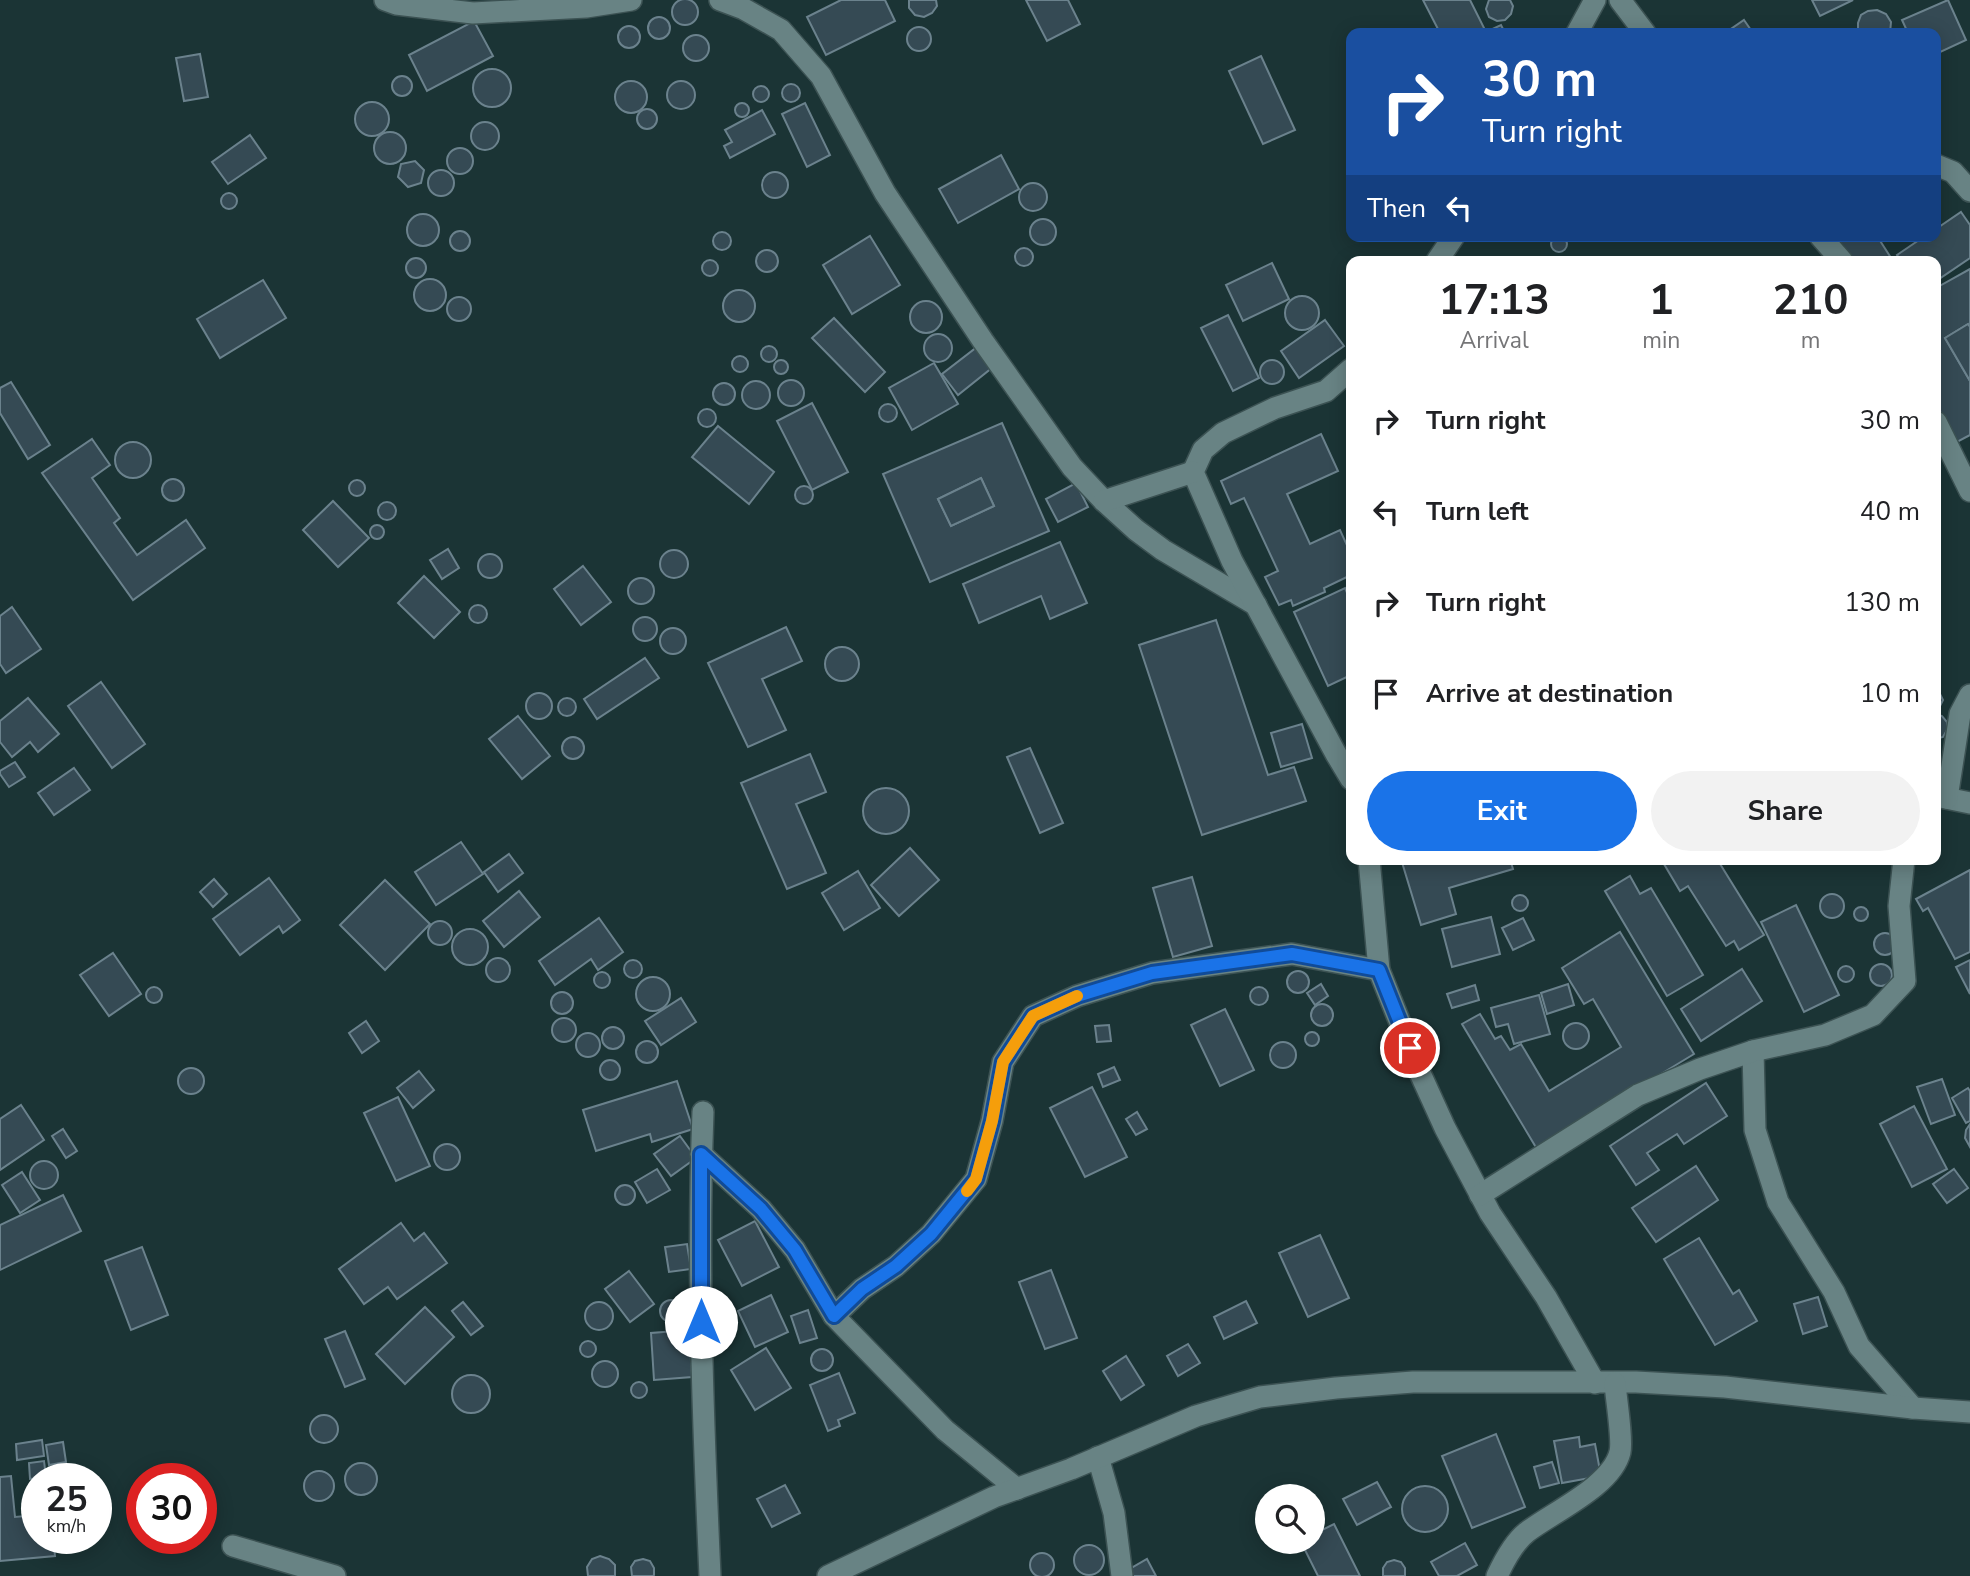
<!DOCTYPE html>
<style>
body{margin:0;font-family:"Nunito Sans",sans-serif;background:#f2f2f2;color:#202124;height:100vh;display:flex;flex-direction:column;font-size:26px;white-space:nowrap}
*{box-sizing:border-box;margin:0}
p{font-size:23px;color:#757577}
.icon{flex:none;width:38px;height:38px;fill:none;stroke:currentColor;stroke-width:2;stroke-linecap:round;stroke-linejoin:round}
.map{position:relative;flex:1;overflow:hidden}
.side{position:absolute;left:1346px;top:256px;width:595px;height:609px;display:flex;flex-direction:column;background:#fff;border-radius:14px;box-shadow:0 4px 18px #0003}
.side>*{flex:none}
.guide{position:absolute;left:1346px;top:28px;width:595px;height:214px;border-radius:14px;box-shadow:0 4px 18px #0003;background:#1a4fa0;color:#fff;overflow:hidden}
.controls{position:absolute;left:1255px;top:1484px;display:grid;gap:14px}
.controls a{display:grid;place-items:center;width:70px;height:70px;border-radius:50%;background:#fff;box-shadow:0 4px 18px #0003;font-size:35px}
.speed{position:absolute;left:21px;top:1463px;display:flex;gap:14px;font-size:35px;font-weight:700;text-align:center}
.speed>*{display:grid;place-content:center;width:91px;height:91px;border-radius:50%;background:#fff;box-shadow:0 4px 18px #0003;line-height:1}
.speed small{font-size:18px;font-weight:400}
.speed .limit{border:10px solid #d22;background:#fff;color:#111}
.pin{position:absolute;display:grid;place-items:center;width:60px;height:60px;color:#fff;margin:-30px;border:4px solid #fff;border-radius:50%;box-shadow:0 2px 7px #0007}
.me{position:absolute;width:77px;margin:-38px;rotate:0deg;stroke-linejoin:round;filter:drop-shadow(0 0 5px #0008)}
.turn{display:flex;align-items:center;gap:24px;height:147px;padding:0 21px;font-size:32px}
.turn .icon{width:91px;height:91px;stroke-width:2.5}
.turn b{display:block;font-size:49px;line-height:60px}
.then{display:flex;align-items:center;height:66px;padding:0 21px;background:#0003;gap:14px;font-size:26px}
.eta{display:flex;justify-content:space-evenly;align-items:center;height:119px;text-align:center}
.eta b{font-size:42px;font-weight:700;line-height:49px}
.primary-button{display:flex;gap:14px;margin-top:auto;padding:14px 21px}
.primary-button a{flex:1;height:80px;border-radius:42px;background:#1a73e8;color:#fff;font-size:28px;font-weight:700;line-height:80px;text-align:center}
.primary-button a+a{background:#f2f2f2;color:#202124}
ul{padding:0;list-style:none}
li{display:flex;align-items:center;gap:21px;height:91px;padding:0 21px}
li div{flex:1}
li b{display:block;font-size:26px}
li em{font-style:normal}
.map>svg:first-child{display:block}
.building{fill:#354a54;stroke:#6b828d;stroke-width:2;fill-rule:evenodd}
.lines{fill:none;stroke-linecap:round;stroke-linejoin:round}
.minor-casing{stroke:#3c5253;stroke-width:24}
.minor{stroke:#688384;stroke-width:21}
.route-casing{stroke:#114b97;stroke-width:18}
.route{stroke:#1a73e8;stroke-width:12}
.slow{stroke:#f59e0b;stroke-width:12}
</style>
<div class="map">
<svg width="1970" height="1576" viewBox="0 0 1970 1576">
<rect width="100%" height="100%" fill="#1b3435"/>
<g class="building">
<circle cx="685" cy="12" r="13"/>
<path d="M841,0H885L895,21L826,55L807,17Z"/>
<path d="M909,0H936L937,6L932,13L924,17L915,15L909,8Z"/>
<path d="M1026,0H1068L1080,24L1047,41Z"/>
<path d="M1423,0H1470L1486,32L1501,25L1505,33H1440Z"/>
<path d="M1489,0H1510L1513,6L1511,14L1505,20L1497,21L1489,17L1486,9Z"/>
<path d="M1812,0H1853L1820,16Z"/>
<path d="M1948,0L1966,40L1936,54V33H1908L1902,20Z"/>
<path d="M1877,10L1886,14L1891,22L1890,33H1858V23L1861,15L1868,11Z"/>
<circle cx="659" cy="28" r="11"/>
<path d="M1744,20L1753,33H1725Z"/>
<path d="M474,21L493,56L427,91L409,55Z"/>
<circle cx="629" cy="37" r="11"/>
<circle cx="919" cy="39" r="12"/>
<circle cx="696" cy="48" r="13"/>
<path d="M200,54L208,97L184,101L176,58Z"/>
<path d="M1261,56L1295,130L1263,144L1229,71Z"/>
<circle cx="492" cy="88" r="19"/>
<circle cx="402" cy="86" r="10"/>
<circle cx="681" cy="95" r="14"/>
<circle cx="631" cy="97" r="16"/>
<circle cx="791" cy="93" r="9"/>
<circle cx="761" cy="94" r="8"/>
<circle cx="372" cy="119" r="17"/>
<circle cx="742" cy="110" r="7"/>
<path d="M805,103L830,155L807,167L782,114Z"/>
<circle cx="647" cy="119" r="10"/>
<path d="M762,110L775,134L730,158L724,146L732,142L725,130Z"/>
<circle cx="485" cy="136" r="14"/>
<circle cx="390" cy="148" r="16"/>
<path d="M250,135L266,158L228,184L212,162Z"/>
<circle cx="460" cy="161" r="13"/>
<path d="M1001,155L1019,189L958,223L939,189Z"/>
<path d="M415,161L424,170L421,183L408,187L398,177L401,164Z"/>
<circle cx="441" cy="183" r="13"/>
<circle cx="775" cy="185" r="13"/>
<circle cx="1033" cy="197" r="14"/>
<circle cx="229" cy="201" r="8"/>
<path d="M1961,212L1970,225V258L1936,281V261H1901L1897,255L1925,236H1936V229Z"/>
<circle cx="423" cy="230" r="16"/>
<circle cx="1043" cy="232" r="13"/>
<circle cx="460" cy="241" r="10"/>
<circle cx="722" cy="241" r="9"/>
<circle cx="1559" cy="244" r="8"/>
<path d="M870,236L900,285L852,314L823,265Z"/>
<path d="M1830,236H1877L1893,261H1847Z"/>
<circle cx="1024" cy="257" r="9"/>
<circle cx="767" cy="261" r="11"/>
<circle cx="416" cy="268" r="10"/>
<circle cx="710" cy="268" r="8"/>
<path d="M1272,263L1289,299L1243,321L1226,285Z"/>
<path d="M1970,269V327L1968,324L1945,338L1970,381V435L1957,442L1936,404V288Z"/>
<circle cx="430" cy="295" r="16"/>
<path d="M263,280L286,318L220,358L197,319Z"/>
<circle cx="739" cy="306" r="16"/>
<circle cx="1302" cy="313" r="17"/>
<circle cx="459" cy="309" r="12"/>
<circle cx="926" cy="317" r="16"/>
<path d="M1228,315L1259,378L1233,391L1201,328Z"/>
<path d="M834,318L885,372L865,392L812,338Z"/>
<path d="M1325,320L1344,346L1299,378L1281,351Z"/>
<path d="M1968,324L1970,327V381L1945,338Z"/>
<circle cx="938" cy="348" r="14"/>
<circle cx="769" cy="354" r="8"/>
<path d="M977,347L993,367L958,395L942,374Z"/>
<circle cx="740" cy="364" r="8"/>
<circle cx="781" cy="367" r="7"/>
<circle cx="1272" cy="372" r="12"/>
<path d="M934,363L958,404L912,430L889,388Z"/>
<circle cx="791" cy="393" r="13"/>
<circle cx="756" cy="395" r="14"/>
<path d="M11,382L50,445L28,459L0,413V388Z"/>
<circle cx="724" cy="394" r="11"/>
<path d="M812,403L848,472L812,490L777,421Z"/>
<circle cx="888" cy="413" r="9"/>
<circle cx="707" cy="418" r="9"/>
<path d="M1002,423L1049,531L930,582L883,474ZM981,478L994,506L951,526L938,499Z"/>
<path d="M718,426L774,472L749,504L692,457Z"/>
<path d="M1321,434L1338,471L1287,494L1310,544L1340,530L1351,554V575L1324,588L1325,592L1293,606L1291,600L1279,605L1265,577L1278,571L1244,498L1231,504L1221,481Z"/>
<path d="M92,439L110,465L92,478L120,518L114,523L137,555L186,520L205,548L133,600L42,473Z"/>
<circle cx="133" cy="460" r="18"/>
<path d="M981,478L994,506L951,526L938,499Z"/>
<circle cx="173" cy="490" r="11"/>
<circle cx="357" cy="488" r="8"/>
<path d="M1076,483L1088,507L1058,522L1046,499Z"/>
<circle cx="804" cy="495" r="9"/>
<path d="M333,501L369,538L338,567L303,530Z"/>
<circle cx="387" cy="511" r="9"/>
<circle cx="377" cy="532" r="7"/>
<path d="M1060,542L1087,603L1050,619L1041,596L979,623L963,584Z"/>
<path d="M448,549L459,568L442,579L430,560Z"/>
<circle cx="674" cy="564" r="14"/>
<circle cx="490" cy="566" r="12"/>
<path d="M583,566L611,602L581,625L554,589Z"/>
<path d="M424,576L460,612L434,638L398,603Z"/>
<circle cx="641" cy="591" r="13"/>
<path d="M1345,588L1351,602V675L1328,686L1294,612Z"/>
<circle cx="478" cy="614" r="9"/>
<path d="M12,607L41,649L6,673L0,664V616Z"/>
<circle cx="645" cy="629" r="12"/>
<path d="M1216,620L1268,775L1294,767L1306,801L1202,835L1139,645Z"/>
<path d="M786,627L802,661L762,679L786,730L748,747L708,663Z"/>
<circle cx="673" cy="641" r="13"/>
<circle cx="842" cy="664" r="17"/>
<path d="M645,658L659,678L597,719L584,699Z"/>
<path d="M101,682L145,744L112,768L68,706Z"/>
<path d="M1936,692L1940,694L1943,700L1940,706L1936,708Z"/>
<circle cx="539" cy="706" r="13"/>
<path d="M28,698L59,734L38,752L30,742L12,757L0,742V721Z"/>
<circle cx="567" cy="707" r="9"/>
<path d="M1936,714L1942,716L1947,722V730L1943,737L1936,739Z"/>
<path d="M518,716L550,756L522,779L489,739Z"/>
<path d="M1302,724L1312,758L1281,767L1271,733Z"/>
<circle cx="573" cy="748" r="11"/>
<path d="M1936,747L1940,752V759L1936,762Z"/>
<path d="M1030,748L1063,823L1040,833L1007,757Z"/>
<path d="M810,754L826,792L796,804L826,873L787,889L741,783Z"/>
<path d="M15,762L25,777L9,787L0,774V771Z"/>
<path d="M74,768L90,790L54,815L38,793Z"/>
<circle cx="886" cy="811" r="23"/>
<path d="M461,842L483,874L436,905L415,872Z"/>
<path d="M910,848L939,880L899,916L871,885Z"/>
<path d="M509,854L523,873L498,892L484,872Z"/>
<path d="M1401,859H1510L1513,869L1449,888L1456,914L1421,925Z"/>
<path d="M1661,859H1717L1764,935L1739,950L1734,941L1726,946L1688,886L1680,891Z"/>
<path d="M1970,870V952L1955,959L1928,908L1923,911L1916,899Z"/>
<path d="M858,871L880,908L844,930L822,893Z"/>
<path d="M1630,876L1640,894L1651,888L1703,975L1667,996L1605,891Z"/>
<path d="M1192,877L1212,946L1173,957L1153,888Z"/>
<path d="M269,878L300,920L283,933L279,926L240,955L213,919Z"/>
<path d="M214,879L227,894L213,907L200,892Z"/>
<path d="M385,880L430,924L385,970L340,925Z"/>
<path d="M519,891L540,917L504,947L483,921Z"/>
<circle cx="1832" cy="906" r="12"/>
<circle cx="1520" cy="903" r="8"/>
<path d="M1796,905L1839,995L1804,1012L1761,922Z"/>
<circle cx="1861" cy="914" r="7"/>
<path d="M1491,917L1500,954L1452,967L1442,929Z"/>
<path d="M599,918L623,952L598,970L591,959L555,985L539,961Z"/>
<path d="M1523,918L1534,940L1513,950L1502,928Z"/>
<circle cx="440" cy="933" r="12"/>
<circle cx="470" cy="947" r="18"/>
<path d="M1620,932L1694,1054L1537,1149L1462,1024L1480,1014L1495,1039L1501,1036L1510,1050L1521,1044L1549,1091L1621,1047L1593,999L1584,1004L1562,968Z"/>
<circle cx="1885" cy="944" r="11"/>
<path d="M113,953L141,994L109,1016L80,975Z"/>
<circle cx="498" cy="970" r="12"/>
<path d="M1970,960V994L1956,967Z"/>
<circle cx="633" cy="969" r="9"/>
<circle cx="1881" cy="975" r="11"/>
<circle cx="1846" cy="974" r="8"/>
<path d="M1742,969L1762,1001L1701,1041L1681,1009Z"/>
<circle cx="1298" cy="982" r="11"/>
<circle cx="602" cy="980" r="8"/>
<circle cx="653" cy="994" r="17"/>
<path d="M1321,984L1328,996L1315,1005L1307,993Z"/>
<path d="M1568,984L1574,1005L1547,1014L1541,993Z"/>
<path d="M1475,985L1479,1000L1452,1008L1447,994Z"/>
<circle cx="154" cy="995" r="8"/>
<circle cx="1259" cy="996" r="9"/>
<circle cx="562" cy="1003" r="11"/>
<path d="M1539,995L1550,1034L1514,1044L1508,1024L1496,1027L1491,1008Z"/>
<path d="M681,998L696,1022L661,1045L645,1021Z"/>
<circle cx="1322" cy="1015" r="11"/>
<path d="M1225,1009L1254,1070L1220,1086L1191,1025Z"/>
<circle cx="564" cy="1030" r="12"/>
<path d="M366,1021L379,1041L362,1053L349,1033Z"/>
<circle cx="1576" cy="1036" r="13"/>
<path d="M1109,1025L1111,1041L1097,1042L1095,1026Z"/>
<circle cx="613" cy="1038" r="11"/>
<circle cx="1312" cy="1039" r="7"/>
<circle cx="588" cy="1045" r="12"/>
<circle cx="647" cy="1052" r="11"/>
<circle cx="1283" cy="1055" r="13"/>
<circle cx="610" cy="1070" r="10"/>
<path d="M1114,1067L1120,1080L1103,1087L1098,1074Z"/>
<circle cx="191" cy="1081" r="13"/>
<path d="M419,1071L434,1090L413,1108L397,1088Z"/>
<path d="M1942,1079L1955,1115L1931,1124L1917,1087Z"/>
<path d="M677,1081L693,1129L652,1142L650,1134L596,1151L583,1110Z"/>
<path d="M1706,1083L1727,1116L1684,1144L1677,1134L1647,1153L1659,1170L1636,1185L1610,1146Z"/>
<path d="M1092,1087L1127,1157L1085,1177L1050,1108Z"/>
<path d="M1968,1088L1970,1091V1121L1966,1123L1952,1098Z"/>
<path d="M398,1097L430,1166L396,1181L364,1113Z"/>
<path d="M21,1105L44,1140L0,1170V1119Z"/>
<path d="M1914,1106L1947,1169L1912,1187L1880,1124Z"/>
<path d="M1137,1112L1147,1129L1136,1135L1126,1119Z"/>
<path d="M1970,1124V1147L1965,1138L1966,1130Z"/>
<path d="M63,1129L77,1151L66,1158L52,1136Z"/>
<path d="M680,1136L696,1158L671,1176L654,1154Z"/>
<circle cx="447" cy="1157" r="13"/>
<circle cx="44" cy="1175" r="14"/>
<path d="M1696,1166L1718,1200L1656,1242L1632,1208Z"/>
<path d="M657,1169L670,1190L647,1203L635,1182Z"/>
<path d="M1954,1169L1968,1188L1947,1203L1933,1184Z"/>
<path d="M22,1172L40,1200L20,1213L2,1185Z"/>
<circle cx="625" cy="1195" r="10"/>
<path d="M63,1195L81,1231L0,1270V1225Z"/>
<path d="M755,1221L779,1267L742,1286L718,1240Z"/>
<path d="M401,1223L414,1241L424,1233L447,1263L397,1299L388,1287L364,1304L339,1269Z"/>
<path d="M1320,1235L1349,1298L1308,1317L1279,1253Z"/>
<path d="M1699,1238L1733,1294L1739,1290L1757,1321L1715,1345L1664,1259Z"/>
<path d="M687,1244L691,1269L669,1272L665,1247Z"/>
<path d="M142,1247L168,1315L131,1330L105,1261Z"/>
<path d="M1051,1270L1077,1338L1045,1349L1019,1282Z"/>
<path d="M629,1271L654,1304L630,1322L605,1289Z"/>
<path d="M771,1295L788,1332L755,1347L738,1311Z"/>
<path d="M1818,1297L1827,1326L1803,1334L1794,1304Z"/>
<circle cx="671" cy="1311" r="11"/>
<path d="M1246,1301L1257,1323L1224,1339L1214,1317Z"/>
<path d="M463,1302L483,1326L471,1335L452,1311Z"/>
<circle cx="599" cy="1316" r="14"/>
<path d="M425,1307L454,1337L405,1384L376,1354Z"/>
<path d="M808,1310L817,1338L800,1343L791,1316Z"/>
<path d="M689,1330L692,1377L654,1380L651,1333Z"/>
<path d="M345,1331L365,1379L345,1387L325,1339Z"/>
<circle cx="588" cy="1349" r="8"/>
<path d="M1188,1344L1200,1363L1178,1376L1167,1356Z"/>
<path d="M766,1348L791,1388L755,1410L731,1370Z"/>
<circle cx="822" cy="1360" r="11"/>
<path d="M1126,1356L1144,1385L1121,1400L1103,1371Z"/>
<circle cx="605" cy="1374" r="13"/>
<path d="M839,1373L855,1413L838,1420L840,1426L828,1431L810,1385Z"/>
<circle cx="471" cy="1394" r="19"/>
<circle cx="639" cy="1390" r="8"/>
<circle cx="324" cy="1429" r="14"/>
<path d="M1496,1434L1525,1507L1472,1528L1442,1456Z"/>
<path d="M1579,1437L1580,1447L1595,1444L1601,1476L1562,1483L1554,1441Z"/>
<path d="M42,1440L44,1456L17,1460L16,1444Z"/>
<path d="M63,1442L66,1462L49,1465L46,1445Z"/>
<path d="M44,1461L46,1477L30,1479L29,1463Z"/>
<path d="M1552,1462L1559,1483L1540,1488L1534,1467Z"/>
<circle cx="361" cy="1479" r="16"/>
<circle cx="319" cy="1486" r="15"/>
<path d="M11,1476L15,1517L37,1515V1538H53L55,1556L0,1561V1477Z"/>
<path d="M1377,1482L1391,1507L1357,1525L1343,1499Z"/>
<path d="M785,1485L800,1513L772,1527L757,1499Z"/>
<circle cx="1425" cy="1509" r="23"/>
<path d="M1334,1524L1360,1576H1318L1301,1542H1312V1535Z"/>
<path d="M1465,1543L1477,1565L1457,1576H1439L1431,1562Z"/>
<circle cx="1089" cy="1560" r="15"/>
<circle cx="1042" cy="1565" r="12"/>
<path d="M600,1556L609,1559L615,1565V1576H588L587,1567L592,1559Z"/>
<path d="M643,1559L650,1561L654,1568V1575L653,1576H632L631,1567L635,1561Z"/>
<path d="M1147,1559L1156,1576H1131L1128,1570Z"/>
<path d="M1394,1560L1401,1562L1405,1568V1576H1383V1568L1387,1562Z"/>
</g>
<g class="lines">
<defs>
<g id="minor">
<path d="M385,0L396,4L473,13L586,7L631,0"/>
<path d="M720,0L744,9L781,30L821,76L885,193L983,341L1072,467L1104,501L1136,530L1163,550L1256,605"/>
<path d="M1620,0L1645,33"/>
<path d="M1577,33L1595,0"/>
<path d="M1936,165L1953,172L1970,191"/>
<path d="M1820,236L1842,261"/>
<path d="M1437,261L1454,236"/>
<path d="M1351,369L1326,391L1275,408L1223,433L1203,450L1193,472L1232,561L1336,754L1351,779"/>
<path d="M1936,422L1970,491"/>
<path d="M1104,501L1193,472"/>
<path d="M1936,796L1970,803"/>
<path d="M1947,798L1960,714L1970,695"/>
<path d="M1369,859L1379,970L1420,1073L1445,1128L1490,1213L1546,1297L1595,1383"/>
<path d="M1753,1051L1755,1130L1778,1202L1834,1292L1859,1346L1913,1408"/>
<path d="M703,1112C697,1267 703,1421 710,1576"/>
<path d="M701,1154L761,1209L795,1250L834,1316L945,1430L1017,1489"/>
<path d="M1480,1195L1638,1095L1700,1069L1753,1051L1825,1035L1873,1015L1905,981L1899,906L1904,859"/>
<path d="M834,1316L862,1289L896,1266L931,1234L976,1179L992,1121L1003,1062L1033,1016L1077,996L1152,973L1292,954L1379,970"/>
<path d="M1098,1457L1114,1513L1122,1576"/>
<path d="M233,1546L335,1576"/>
<path d="M828,1576L994,1497L1071,1469L1196,1416L1260,1397L1336,1388L1413,1382H1636L1725,1387L1913,1408L1970,1412"/>
<path d="M1497,1576C1504,1561 1514,1542 1527,1532C1553,1512 1612,1486 1620,1452C1623,1439 1616,1399 1615,1383"/>
</g>
</defs>
<use href="#minor" class="minor-casing"/>
<use href="#minor" class="minor"/>
</g>
<g class="lines">
<defs>
<path id="route" d="M701,1322V1154L761,1209L795,1250L834,1316L862,1289L896,1266L931,1234L976,1179L992,1121L1003,1062L1033,1016L1077,996L1152,973L1292,954L1379,970L1410,1048"/>
</defs>
<use href="#route" class="route-casing"/>
<use href="#route" class="route"/>
<path class="slow" d="M967,1191L976,1179L992,1121L1003,1062L1033,1016L1077,996"/>
</g>
</svg>
<div class="controls">
<a><svg class="icon" aria-label="search" viewBox="0 0 24 24"><circle cx="10" cy="10" r="6"/><path d="M15 15l6 6"/></svg></a>
</div>
<div class="speed"><div>25<small>km/h</small></div><div class="limit">30</div></div>
<div class="pin" style="left:1410px;top:1048px;background:#d93025"><svg class="icon" aria-label="arrive" viewBox="0 0 24 24"><path d="M6 21V4h12l-3 4 3 4H6"/></svg></div>
<svg class="me" style="left:701px;top:1322px" viewBox="-20 -20 40 40"><circle r="19" fill="#fff"/><path d="M0-13L10 11 0 6-10 11z" fill="#1a73e8"/></svg>
<div class="guide">
<div class="turn"><svg class="icon" aria-label="right" viewBox="0 0 24 24"><path d="M7 20v-9h11M14 6l5 5-5 5"/></svg><div><b>30 m</b>Turn right</div></div>
<div class="then">Then<svg class="icon" aria-label="left" viewBox="0 0 24 24"><path d="M17 20v-9H6M10 6l-5 5 5 5"/></svg></div>
</div>
<section class="side">
<div class="eta">
<div><b>17:13</b><p>Arrival</p></div>
<div><b>1</b><p>min</p></div>
<div><b>210</b><p>m</p></div>
</div>
<ul>
<li><svg class="icon" aria-label="right" viewBox="0 0 24 24"><path d="M7 20v-9h11M14 6l5 5-5 5"/></svg><div><b>Turn right</b></div><em>30 m</em></li>
<li><svg class="icon" aria-label="left" viewBox="0 0 24 24"><path d="M17 20v-9H6M10 6l-5 5 5 5"/></svg><div><b>Turn left</b></div><em>40 m</em></li>
<li><svg class="icon" aria-label="right" viewBox="0 0 24 24"><path d="M7 20v-9h11M14 6l5 5-5 5"/></svg><div><b>Turn right</b></div><em>130 m</em></li>
<li><svg class="icon" aria-label="arrive" viewBox="0 0 24 24"><path d="M6 21V4h12l-3 4 3 4H6"/></svg><div><b>Arrive at destination</b></div><em>10 m</em></li>
</ul>
<div class="primary-button"><a>Exit</a><a>Share</a></div>
</section>
</div>
